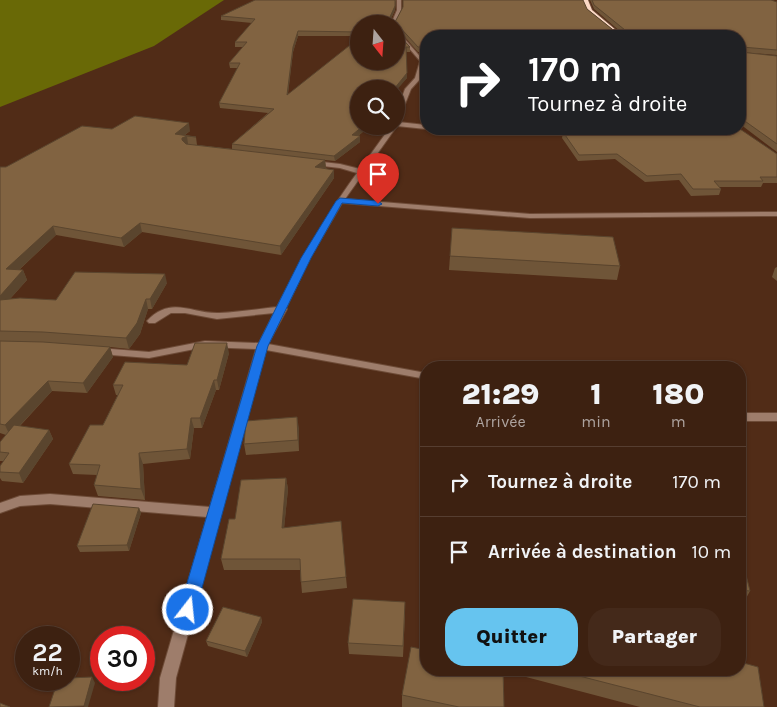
<!DOCTYPE html>
<html lang="fr">
<meta charset="utf-8">
<style>
body{margin:0;font-family:Karla,sans-serif;background:#44291a;color:#f1f3f6;height:100vh;display:flex;flex-direction:column;font-size:19px;white-space:nowrap}
*{box-sizing:border-box;margin:0}
p{font-size:16px;color:#ada39f}
.icon{flex:none;width:28px;height:28px;fill:none;stroke:currentColor;stroke-width:2;stroke-linecap:round;stroke-linejoin:round}
.map{position:relative;flex:1;overflow:hidden}
.sheet{position:absolute;left:420px;top:361px;width:326px;height:315px;display:flex;flex-direction:column;background:#3d2111;border-radius:20px;box-shadow:0 1px 4px #0004,0 0 0 1px #563e31}
.sheet>*{flex:none}
.top-card{position:absolute;left:420px;top:30px;width:326px;height:105px;border-radius:20px;box-shadow:0 1px 4px #0004,0 0 0 1px #563e31;background:#202124;color:#fff;overflow:hidden}
.needle{width:32px;rotate:163deg}
.controls{position:absolute;left:350px;top:15px;display:grid;gap:10px}
.controls a{display:grid;place-items:center;width:55px;height:55px;border-radius:50%;background:#3d2111;box-shadow:0 1px 4px #0004,0 0 0 1px #563e31;font-size:25px}
.speed{position:absolute;left:15px;top:626px;display:flex;gap:10px;font-size:25px;font-weight:700;text-align:center}
.speed>*{display:grid;place-content:center;width:65px;height:65px;border-radius:50%;background:#3d2111;box-shadow:0 1px 4px #0004,0 0 0 1px #563e31;line-height:1}
.speed small{font-size:12px;font-weight:400}
.speed .limit{border:8px solid #d22;background:#fff;color:#111}
.pin{position:absolute;display:grid;place-items:center;width:42px;height:42px;color:#fff;margin:-51px -21px;border-radius:50% 50% 50% 0;rotate:-45deg;box-shadow:0 0 5px #0007}
.pin .icon{rotate:45deg}
.me{position:absolute;width:55px;margin:-28px;rotate:16deg;stroke-linejoin:round;filter:drop-shadow(0 0 4px #0008)}
.turn{display:flex;align-items:center;gap:18px;height:105px;padding:0 25px;font-size:22px}
.turn .icon{width:65px;height:65px;stroke-width:2.5}
.turn b{display:block;font-size:35px;line-height:42px}
.eta{display:flex;justify-content:space-evenly;align-items:center;height:85px;text-align:center}
.eta b{font-size:30px;font-weight:800;line-height:35px}
.button{display:flex;gap:10px;margin-top:auto;padding:10px 25px}
.button a{flex:1;height:58px;border-radius:20px;background:#66c4ef;color:#111;font-size:20px;font-weight:800;line-height:58px;text-align:center}
.button a+a{background:#44291a;color:#f1f3f6}
ul{padding:0;list-style:none}
li{display:flex;align-items:center;gap:15px;height:70px;padding:0 25px;border-top:1px solid #563e31}
li div{flex:1}
li b{display:block;font-size:19px}
li em{font-style:normal}
.map>svg:first-child{display:block}
.forest{fill:#696906}
.lines{fill:none;stroke-linecap:round;stroke-linejoin:round}
.minor-casing{stroke:#6d4b37;stroke-width:2}
.trunk-casing{stroke:#6d4b37;stroke-width:2}
.minor{fill:#9e7d6b;fill-rule:evenodd}
.trunk{fill:#fcd9c6;fill-rule:evenodd}
.wall{fill:#6f5538}
.shaded-wall{fill:#5a452e}
.building{fill:#816341;stroke:#5a452e}
.route{fill:#1a73e8;stroke:#114b97}
</style>
<div class="map">
<svg width="777" height="707" viewBox="0 0 777 707">
<rect width="100%" height="100%" fill="#512c17"/>
<path class="forest" d="M0,0H224L154,46L0,107Z"/>
<g class="lines">
<defs>
<g id="minor">
<path d="M397,0H401V10L395,24H391L397,10Z"/>
<path d="M396,29L424,61L421,78L411,89L398,122L426,125V129L397,126L345,199L530,214L777,212V216L530,218L342,203L310,258L286,308L287,309L268,344L426,373V379L266,350L176,678L174,707H158L160,678L207,517L50,504L20,506L0,513V503L20,496L50,494L210,507L256,349L205,347L149,358L99,354L94,351L99,348L149,352L205,341L259,343L274,313L217,319L185,313H171L155,323H149L147,321C171,295 192,314 219,313C239,312 258,309 277,307C301,260 326,215 357,173L340,168L314,165L311,163L314,161L340,164L360,169L391,126H396V113L405,89L415,78L420,61L396,33Z"/>
<path d="M438,129L575,130L578,132L575,134L441,131Z"/>
<rect x="740" y="413" width="37" height="8"/>
</g>
<path id="trunk" d="M582,0H588L592,10L623,36H617L588,12Z"/>
</defs>
<use href="#minor" class="minor-casing"/>
<use href="#trunk" class="trunk-casing"/>
<use href="#minor" class="minor"/>
<use href="#trunk" class="trunk"/>
</g>
<g class="wall">
<path d="M396,0L395,10L390,21L395,22L587,9L617,33H622L594,9L590,0H771L777,2V55L740,52L777,56V152L740,124V36H426V52H418L396,27V24H359V36H298L293,52L288,94L396,32L410,47V52H406L407,78L359,126H370L358,136H360V142L335,161L325,160L326,168L334,178L281,255L142,232L124,247L56,235L19,270H23L27,280L10,299L56,300L167,283L152,309H148L140,334L129,349L110,347L113,357L87,393L52,391L20,426L49,430L53,439L23,483L2,481L0,478V466L4,461H0V442L6,435L0,433V167H6L112,129L190,131L185,135L196,137L197,145L232,149V144L268,113L220,108L219,103L238,68H230L229,63L243,47H235V42L252,23L221,20V16Z"/>
<path d="M563,132L777,154V183H763L761,187H719L721,189L719,195L691,196L679,180L645,182L615,159L578,161L562,138Z"/>
<path d="M450,256L620,266L617,280L449,270Z"/>
<path d="M777,267V281L772,277L775,268Z"/>
<path d="M229,353L219,390H216L202,428H194L190,459L143,464L145,500L98,496L94,485L97,475L73,474L69,464L103,425L118,395H116L113,385Z"/>
<path d="M299,428V451L246,455L244,444Z"/>
<path d="M286,478L288,489L284,528L346,577L347,588L302,593L300,570H224L221,559L235,519Z"/>
<path d="M139,508L141,513L129,551L80,552L77,546Z"/>
<path d="M740,551L750,591L742,606H740Z"/>
<path d="M405,613L403,657L349,654L348,643Z"/>
<path d="M261,617L262,622L247,657L208,646L206,641Z"/>
<path d="M426,670H740L764,707H640L503,671L504,707H402V695Z"/>
</g>
<g class="shaded-wall">
<path d="M396,0L395,10L389,23V19Z"/>
<path d="M298,31V36L293,52L287,100V95L293,47Z"/>
<path d="M407,73V78L396,91V89H394Z"/>
<path d="M189,123L190,131L176,142L175,134Z"/>
<path d="M363,126H370L352,141V135Z"/>
<path d="M187,136L188,144L184,146L182,140V138Z"/>
<path d="M360,136V142L335,161L334,156Z"/>
<path d="M325,160L326,168L315,167Z"/>
<path d="M334,170V178L281,255L280,246Z"/>
<path d="M140,223L142,232L124,247L121,238Z"/>
<path d="M53,226L56,235L9,279L6,269Z"/>
<path d="M23,270L27,280L0,310V296Z"/>
<path d="M165,274L167,283L152,309L150,299Z"/>
<path d="M146,299L148,309L140,334L129,349L126,338Z"/>
<path d="M227,343L229,353L219,390L217,380Z"/>
<path d="M110,347L113,357L87,393L83,383Z"/>
<path d="M214,380L216,390L202,428L200,418Z"/>
<path d="M48,381L52,391L10,436L5,425Z"/>
<path d="M297,417L299,428V451L298,440Z"/>
<path d="M191,418L194,428L190,459L187,449Z"/>
<path d="M49,430L53,439L23,483L19,473Z"/>
<path d="M139,453L143,464L145,500L141,489Z"/>
<path d="M286,478L288,489L283,539L282,528Z"/>
<path d="M139,508L141,513L129,551L127,545Z"/>
<path d="M261,617L262,622L247,657L245,651Z"/>
<path d="M92,677L95,683L88,707H84Z"/>
</g>
<g class="building">
<path d="M255,0H395V6L389,19L390,21L395,22L403,7V0H583L587,9L617,33H625V30L594,5L592,0H771L777,2V50L742,47L740,52V36H426V47H418L396,23L395,24H359V32L298,31L293,47L287,95L359,38V61H396V32L410,47H406L407,73L394,89H359V126H363L352,135L360,136L334,156L232,144L274,109L219,103L240,63H229L247,42H235L255,19L221,16Z"/>
<path d="M740,52L777,56V144L742,119L740,121Z"/>
<path d="M135,116L189,123L175,134L196,137L187,136L182,138V140L186,144L325,160L315,167L334,170L280,246L140,223L121,238L53,226L6,269L23,270L0,296V167H6L82,126L112,129Z"/>
<path d="M687,129H740L777,154V177H760L763,181H714L721,189H693L681,174L647,176L617,154L579,155L563,132Z"/>
<path d="M452,228L613,237L620,266L450,256Z"/>
<path d="M75,272L165,274L150,299H146L137,323L126,338L43,332L0,331V300L20,298L56,300Z"/>
<path d="M0,341L43,342L110,347L83,383L48,381L5,425L0,424Z"/>
<path d="M195,343H227L217,380H214L200,418H191L187,449L139,453L141,489L94,485L100,465L69,464L90,425H103L123,385H113L125,362L187,365Z"/>
<path d="M297,417L298,440L244,444L246,421Z"/>
<path d="M14,425L49,430L19,473L0,472V466L9,453L0,452V442Z"/>
<path d="M286,478L282,528L341,521L346,577L301,582L300,559H221L229,519H235L241,480Z"/>
<path d="M93,504L139,508L127,545L77,546Z"/>
<path d="M740,551L750,591L740,590Z"/>
<path d="M353,599L405,602L403,646L348,643Z"/>
<path d="M223,607L261,617L245,651L206,641Z"/>
<path d="M411,647L426,650V670H503L504,707H459L402,695Z"/>
<path d="M740,662L758,667L764,707H700L556,670H740Z"/>
<path d="M92,677L84,706L49,707L58,680H69V678Z"/>
<path d="M0,703L10,707H0Z"/>
</g>
<path class="route" d="M340,198L378,201L382,204L378,206L342,203L311,258L268,346L196,610L193,615L188,618L182,615L179,610L257,346L301,258L336,201Z"/>
</svg>
<div class="controls">
<a><svg class="needle" viewBox="-14 -14 28 28"><path d="M0-13l5 13h-10z" fill="#e53935"/><path d="M0 13l5-13h-10z" fill="#ada39f"/></svg></a>
<a><svg class="icon" aria-label="search" viewBox="0 0 24 24"><circle cx="10" cy="10" r="6"/><path d="M15 15l6 6"/></svg></a>
</div>
<div class="speed"><div>22<small>km/h</small></div><div class="limit">30</div></div>
<div class="pin" style="left:378px;top:204px;background:#d93025"><svg class="icon" aria-label="arrive" viewBox="0 0 24 24"><path d="M6 21V4h12l-3 4 3 4H6"/></svg></div>
<svg class="me" style="left:188px;top:610px" viewBox="-20 -20 40 40"><circle r="17" fill="#1a73e8" stroke="#fff" stroke-width="3"/><path d="M0-11L8 9 0 5-8 9z" fill="#fff"/></svg>
<div class="top-card">
<div class="turn"><svg class="icon" aria-label="right" viewBox="0 0 24 24"><path d="M7 20v-9h11M14 6l5 5-5 5"/></svg><div><b>170 m</b>Tournez à droite</div></div>
</div>
<section class="sheet">
<div class="eta">
<div><b>21:29</b><p>Arrivée</p></div>
<div><b>1</b><p>min</p></div>
<div><b>180</b><p>m</p></div>
</div>
<ul>
<li><svg class="icon" aria-label="right" viewBox="0 0 24 24"><path d="M7 20v-9h11M14 6l5 5-5 5"/></svg><div><b>Tournez à droite</b></div><em>170 m</em></li>
<li><svg class="icon" aria-label="arrive" viewBox="0 0 24 24"><path d="M6 21V4h12l-3 4 3 4H6"/></svg><div><b>Arrivée à destination</b></div><em>10 m</em></li>
</ul>
<div class="button"><a>Quitter</a><a>Partager</a></div>
</section>
</div>
